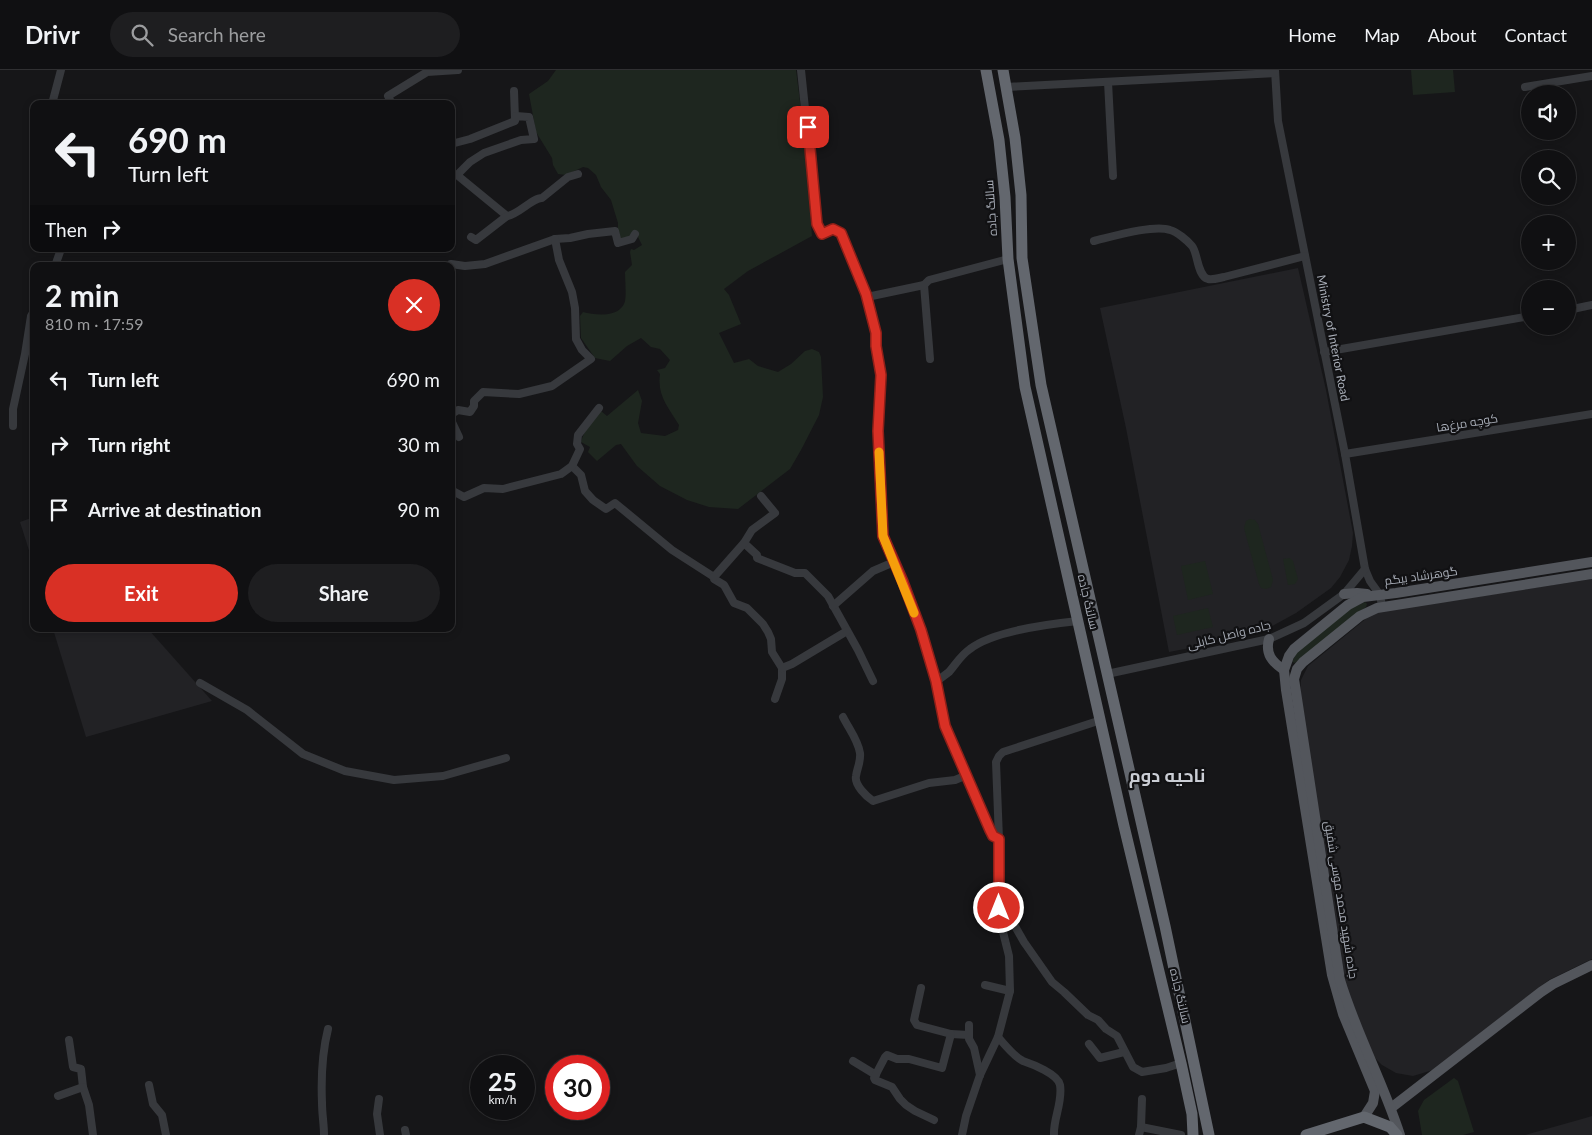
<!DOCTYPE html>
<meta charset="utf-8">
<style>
body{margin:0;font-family:Lato,Cairo,sans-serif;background:#1e1e20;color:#f1f3f6;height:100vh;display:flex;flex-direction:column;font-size:19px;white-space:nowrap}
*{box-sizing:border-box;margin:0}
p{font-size:16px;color:#9c9d9f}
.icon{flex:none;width:28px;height:28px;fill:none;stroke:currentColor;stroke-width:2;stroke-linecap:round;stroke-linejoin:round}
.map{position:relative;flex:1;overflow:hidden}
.side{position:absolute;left:30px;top:192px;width:425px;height:370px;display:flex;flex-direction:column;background:#101012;border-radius:10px;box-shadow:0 2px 8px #0003,0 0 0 1px #303032}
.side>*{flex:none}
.banner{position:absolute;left:30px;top:30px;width:425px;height:152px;border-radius:10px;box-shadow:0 2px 8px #0003,0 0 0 1px #303032;background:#101012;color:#f1f3f6;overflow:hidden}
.buttons{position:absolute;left:1521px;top:15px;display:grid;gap:10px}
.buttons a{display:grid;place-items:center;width:55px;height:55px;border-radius:50%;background:#101012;box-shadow:0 2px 8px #0003,0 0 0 1px #303032;font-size:25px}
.speed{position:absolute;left:470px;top:985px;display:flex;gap:10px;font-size:25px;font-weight:700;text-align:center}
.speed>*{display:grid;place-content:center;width:65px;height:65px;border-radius:50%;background:#101012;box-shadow:0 2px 8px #0003,0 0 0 1px #303032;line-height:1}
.speed small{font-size:12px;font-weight:400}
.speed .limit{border:8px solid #d22;background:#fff;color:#111}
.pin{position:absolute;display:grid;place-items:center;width:42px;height:42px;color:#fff;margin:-21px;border-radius:10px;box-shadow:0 2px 8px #0006}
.me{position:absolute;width:55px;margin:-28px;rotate:0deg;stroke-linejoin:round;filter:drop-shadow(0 0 4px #0008)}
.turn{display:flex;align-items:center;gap:18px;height:105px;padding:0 15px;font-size:22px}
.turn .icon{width:65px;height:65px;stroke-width:2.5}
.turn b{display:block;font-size:35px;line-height:42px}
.then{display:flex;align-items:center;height:48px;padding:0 15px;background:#0003;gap:10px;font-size:19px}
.round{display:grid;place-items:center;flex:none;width:52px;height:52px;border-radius:26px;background:#1e1e20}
.overview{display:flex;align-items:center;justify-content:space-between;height:85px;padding:0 15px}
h1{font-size:30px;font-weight:700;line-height:38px}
.cta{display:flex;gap:10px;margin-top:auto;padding:10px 15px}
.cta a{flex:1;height:58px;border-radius:30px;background:#d93025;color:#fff;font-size:20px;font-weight:700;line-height:58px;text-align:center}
.cta a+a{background:#1e1e20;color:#f1f3f6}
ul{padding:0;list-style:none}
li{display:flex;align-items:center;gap:15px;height:65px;padding:0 15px}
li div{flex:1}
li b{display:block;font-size:19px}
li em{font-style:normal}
header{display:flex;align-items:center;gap:30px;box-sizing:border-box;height:70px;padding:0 25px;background:#101012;border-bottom:1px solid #303032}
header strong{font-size:24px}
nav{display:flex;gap:28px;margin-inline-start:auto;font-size:18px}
.search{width:350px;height:45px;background:#1e1e20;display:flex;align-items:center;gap:12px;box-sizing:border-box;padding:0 18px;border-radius:28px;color:#9c9d9f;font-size:19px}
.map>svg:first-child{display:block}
.built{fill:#222225}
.green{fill:#1e261f}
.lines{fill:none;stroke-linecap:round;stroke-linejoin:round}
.minor{stroke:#37393d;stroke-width:8}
.major{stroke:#53565c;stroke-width:10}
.highway{stroke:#63676e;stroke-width:11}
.route-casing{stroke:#8d1f18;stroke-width:12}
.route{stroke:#d93025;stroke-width:9}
.slow{stroke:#f59e0b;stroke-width:9}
.labels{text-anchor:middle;stroke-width:4.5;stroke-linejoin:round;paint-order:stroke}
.street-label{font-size:12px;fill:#a9aeb8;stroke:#111113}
.district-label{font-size:18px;font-weight:bold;fill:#cacdd4;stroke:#111113}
</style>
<header>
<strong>Drivr</strong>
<div class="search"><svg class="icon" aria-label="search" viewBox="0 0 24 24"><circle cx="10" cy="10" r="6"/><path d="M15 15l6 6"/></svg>Search here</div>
<nav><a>Home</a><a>Map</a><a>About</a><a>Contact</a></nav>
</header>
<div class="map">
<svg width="1592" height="1065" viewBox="0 0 1592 1065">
<rect width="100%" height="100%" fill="#161618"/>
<g class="built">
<path d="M1298,198L1326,320L1353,463L1352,476L1349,490L1340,507L1331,518L1296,543L1267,559L1237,569L1169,582L1126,358L1100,238Z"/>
<path d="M34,447V496L20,452Z"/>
<path d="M1592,509V889L1549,910L1433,1000L1413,1006L1396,1003L1382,995L1373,986L1345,915L1300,624L1301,610L1308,596L1368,547L1378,542Z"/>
<path d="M53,559H148L212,631L86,667Z"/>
<path d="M1592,1046V1065H1525L1582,1049Z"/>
</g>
<g class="green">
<path d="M556,0H796L804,64L812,166L748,201L724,219L729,225L741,254L719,263L734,293L749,289L758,296L778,302L791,294L805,281L812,279L819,282L821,287L823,327L819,345L801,380L790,399L738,439L709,437L687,430L660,416L637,396L621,374L616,375L597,391L588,382L590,377L581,372C584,361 592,348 601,341L607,346L638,320L642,331L638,353L641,363L665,366L678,360L679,355C668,337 657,326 660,304L657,300L665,298L670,290L660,279L651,277L641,268L627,276L610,291L595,288L581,268L580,246L583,242C595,245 617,248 624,234C627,229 625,209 625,202L632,195L630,182L631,179L634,180L642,175L637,165L621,170L618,167V153L611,130L601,117L596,105L588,98L583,97L566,105L558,104L553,95L552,88L536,62L529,24L548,11Z"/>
<path d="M1411,0H1453L1455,22L1413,25Z"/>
<path d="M1250,449L1255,450L1258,454L1273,510L1271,517L1266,519L1261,518L1259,514L1244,458L1246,451Z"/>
<path d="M1290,488L1293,491L1298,509L1295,514L1288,515L1283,489Z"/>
<path d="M1205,491L1213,524L1188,530L1181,496Z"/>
<path d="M1365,532L1367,534L1366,537L1295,593L1292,592L1297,582L1346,541Z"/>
<path d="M1208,538L1213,557L1177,565L1173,546Z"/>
<path d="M1454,1008L1458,1011L1474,1062L1463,1065H1422L1418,1041L1424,1030Z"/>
</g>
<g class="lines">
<g class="minor">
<path d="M801,0L817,154L822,164L833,159L841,163L866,223L876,263V276L881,305L878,361L883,466L903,512L921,560L937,611L945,656L993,766L999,769"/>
<path d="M1275,0L1278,51L1345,384L1365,499L1370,511L1380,525L1382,536"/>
<path d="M1108,12L1113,106"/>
<path d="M1006,17L1275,3"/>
<path d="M1525,17L1592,6"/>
<path d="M514,21L515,49"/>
<path d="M52,34L61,0"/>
<path d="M392,34L388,26L427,2L458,0"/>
<path d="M451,74L470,69L515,51L516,46L529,47L534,69L521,70L484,83L470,92L457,105L507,146"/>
<path d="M471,167L476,170L507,146C518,145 532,128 542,128L568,107L578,104"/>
<path d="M1094,171C1111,167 1154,154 1170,160C1177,162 1187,170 1192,176C1198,183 1197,206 1208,209C1213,210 1219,208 1224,207L1305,186"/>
<path d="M451,194L465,196L485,194L555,169L570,168L588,164L615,161L618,173L632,169L635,164"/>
<path d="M55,196L61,179"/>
<path d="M924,215L930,289"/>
<path d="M866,223L867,227L924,215L929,210L1008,189"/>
<path d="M1568,240L1592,235"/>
<path d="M1324,282L1530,246"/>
<path d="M451,347L453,343L458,340L470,342L474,336V331L483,322L519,324L552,316L591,289L582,280L576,269L575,238L572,222L559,190L555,169"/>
<path d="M451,350L459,367"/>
<path d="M13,356V339L25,284L31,246L34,241"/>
<path d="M1345,384L1592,344"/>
<path d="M572,396L581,405L585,421L593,430L606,439L615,433L672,480L714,507V509L724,515L734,533L747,538L763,554L768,562L771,569L772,582L782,598V609L775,629"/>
<path d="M451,420L464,427L484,418L503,419L561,404L572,396L580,379L577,374L578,365L599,338"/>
<path d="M744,473L757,485V488L795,503H805L828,526L858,580L873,611"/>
<path d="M714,507L744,473L752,460L775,443L761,426"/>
<path d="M833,536L873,501L894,492"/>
<path d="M782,598L792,594L847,561"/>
<path d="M1107,604L1269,569L1304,553L1344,524L1365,499"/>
<path d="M937,611C941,608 945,605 949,602C956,594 961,585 970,579C993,561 1049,554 1078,551"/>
<path d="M200,613L247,640L303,684L345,701L394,710L443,706L506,688"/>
<path d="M843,647C849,659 858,670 860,683C861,692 857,698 856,706C854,715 867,727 873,731L929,713L955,710L967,705"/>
<path d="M1000,830L1024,872L1052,912L1064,922L1088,945L1098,950L1106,959L1117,966L1133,997L1142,1002L1166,998L1181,993"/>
<path d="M985,915L1010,921"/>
<path d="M921,918L914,950L917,955L951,964L969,965"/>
<path d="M969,955V969L974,978L980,1005"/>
<path d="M998,967C1003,973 1016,988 1023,991C1032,994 1058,1004 1060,1015C1063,1032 1053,1049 1054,1065"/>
<path d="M69,970L73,997L81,999L83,1017L89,1035L93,1065"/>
<path d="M1089,974L1100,988L1124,982"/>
<path d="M853,991L876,1005"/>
<path d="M149,1015L153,1034L162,1045L166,1065"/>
<path d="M58,1026L83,1017"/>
<path d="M379,1029L377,1044L380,1065"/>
<path d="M934,1050L915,1041L906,1035L900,1029L892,1017L875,1010L874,1008L885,987L887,985L897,989H909L942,998L951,964"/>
<path d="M1141,1057L1181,1065"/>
<path d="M405,1060L406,1065"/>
<path d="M324,1065C324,1054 322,1044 322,1033C321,1009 322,983 328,959"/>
<path d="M962,1065L966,1046L980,1005L998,967L1010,921L1009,886L1001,854L999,838V769L996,692L999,686L1003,682L1101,650"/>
<path d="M1139,1065L1141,1057L1142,1029"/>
</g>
<g class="major">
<path d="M1344,524L1357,523L1367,524"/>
<path d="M1269,569C1265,584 1272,592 1284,600"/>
<path d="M1391,1038L1541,922L1553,914L1592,895"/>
<path d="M1364,1047L1373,1033L1375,1021L1343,944L1332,905L1286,620L1284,600L1289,586L1294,579L1348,535L1363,527L1396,523L1592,492"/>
<path d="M1400,1065C1383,1012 1356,963 1340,910L1294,609L1297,599L1303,592L1360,546L1377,538L1592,504"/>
</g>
<g class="highway">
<path d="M986,0L999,70L1005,127L1008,189L1025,317L1124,756L1181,993L1192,1044L1193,1065"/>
<path d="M1003,0L1015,68L1021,125L1022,188L1041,315L1165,856L1209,1065"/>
<path d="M1306,1065L1364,1047L1390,1057L1397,1065"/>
</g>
</g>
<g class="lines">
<defs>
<path id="route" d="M808,57L817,154L822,164L833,159L841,163L866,224L876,263V276L881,305L878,361L883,466L903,512L921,560L936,611L945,656L990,760L993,766L999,769V838"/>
</defs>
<use href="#route" class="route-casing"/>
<use href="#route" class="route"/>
<path class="slow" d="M879,382L883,466L914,543"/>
</g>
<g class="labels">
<g class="street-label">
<text transform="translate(991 138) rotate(-94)" y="4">سالنگ جاده</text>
<text transform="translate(1333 268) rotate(79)" y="4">Ministry of Interior Road</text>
<text transform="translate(1467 353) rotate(-9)" y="4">کوچه مرغ‌ها</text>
<text transform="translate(1421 506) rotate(-8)" y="4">گوهرشاد بیگم</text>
<text transform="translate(1088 532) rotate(77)" y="4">سالنگ جاده</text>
<text transform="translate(1229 565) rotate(-14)" y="4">جاده واصل کابلی</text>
<text transform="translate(1341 830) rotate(81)" y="4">جاده شهید محمد موسی شفیق</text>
<text transform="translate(1180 926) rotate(77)" y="4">سالنگ جاده</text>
</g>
<g class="district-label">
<text x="1167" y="712">ناحیه دوم</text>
</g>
</g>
</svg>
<div class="buttons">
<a><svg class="icon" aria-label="sound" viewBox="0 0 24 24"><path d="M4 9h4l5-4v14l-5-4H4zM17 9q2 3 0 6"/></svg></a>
<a><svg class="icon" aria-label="search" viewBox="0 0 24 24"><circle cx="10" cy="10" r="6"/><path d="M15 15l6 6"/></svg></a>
<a>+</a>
<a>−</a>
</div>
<div class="speed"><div>25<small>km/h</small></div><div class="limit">30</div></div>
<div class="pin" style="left:808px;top:57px;background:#d93025"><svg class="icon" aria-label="arrive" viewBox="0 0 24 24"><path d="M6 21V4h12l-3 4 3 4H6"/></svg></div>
<svg class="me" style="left:999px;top:838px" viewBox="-20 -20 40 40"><circle r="17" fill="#d93025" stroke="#fff" stroke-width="3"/><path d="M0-11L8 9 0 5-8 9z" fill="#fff"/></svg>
<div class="banner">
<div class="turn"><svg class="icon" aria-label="left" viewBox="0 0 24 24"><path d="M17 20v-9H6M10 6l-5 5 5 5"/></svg><div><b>690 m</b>Turn left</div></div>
<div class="then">Then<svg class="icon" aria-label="right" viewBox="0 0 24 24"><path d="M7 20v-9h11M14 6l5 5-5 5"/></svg></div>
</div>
<section class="side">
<div class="overview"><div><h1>2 min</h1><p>810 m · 17:59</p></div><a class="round" style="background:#d93025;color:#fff"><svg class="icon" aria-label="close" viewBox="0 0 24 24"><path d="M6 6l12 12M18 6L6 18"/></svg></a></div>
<ul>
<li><svg class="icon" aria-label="left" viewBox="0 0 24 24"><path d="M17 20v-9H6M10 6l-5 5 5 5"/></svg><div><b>Turn left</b></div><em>690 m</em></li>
<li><svg class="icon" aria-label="right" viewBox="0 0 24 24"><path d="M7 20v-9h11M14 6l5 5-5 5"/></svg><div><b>Turn right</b></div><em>30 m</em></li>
<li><svg class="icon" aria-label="arrive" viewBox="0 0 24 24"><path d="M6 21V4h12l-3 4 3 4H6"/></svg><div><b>Arrive at destination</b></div><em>90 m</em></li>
</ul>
<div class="cta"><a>Exit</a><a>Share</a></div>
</section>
</div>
